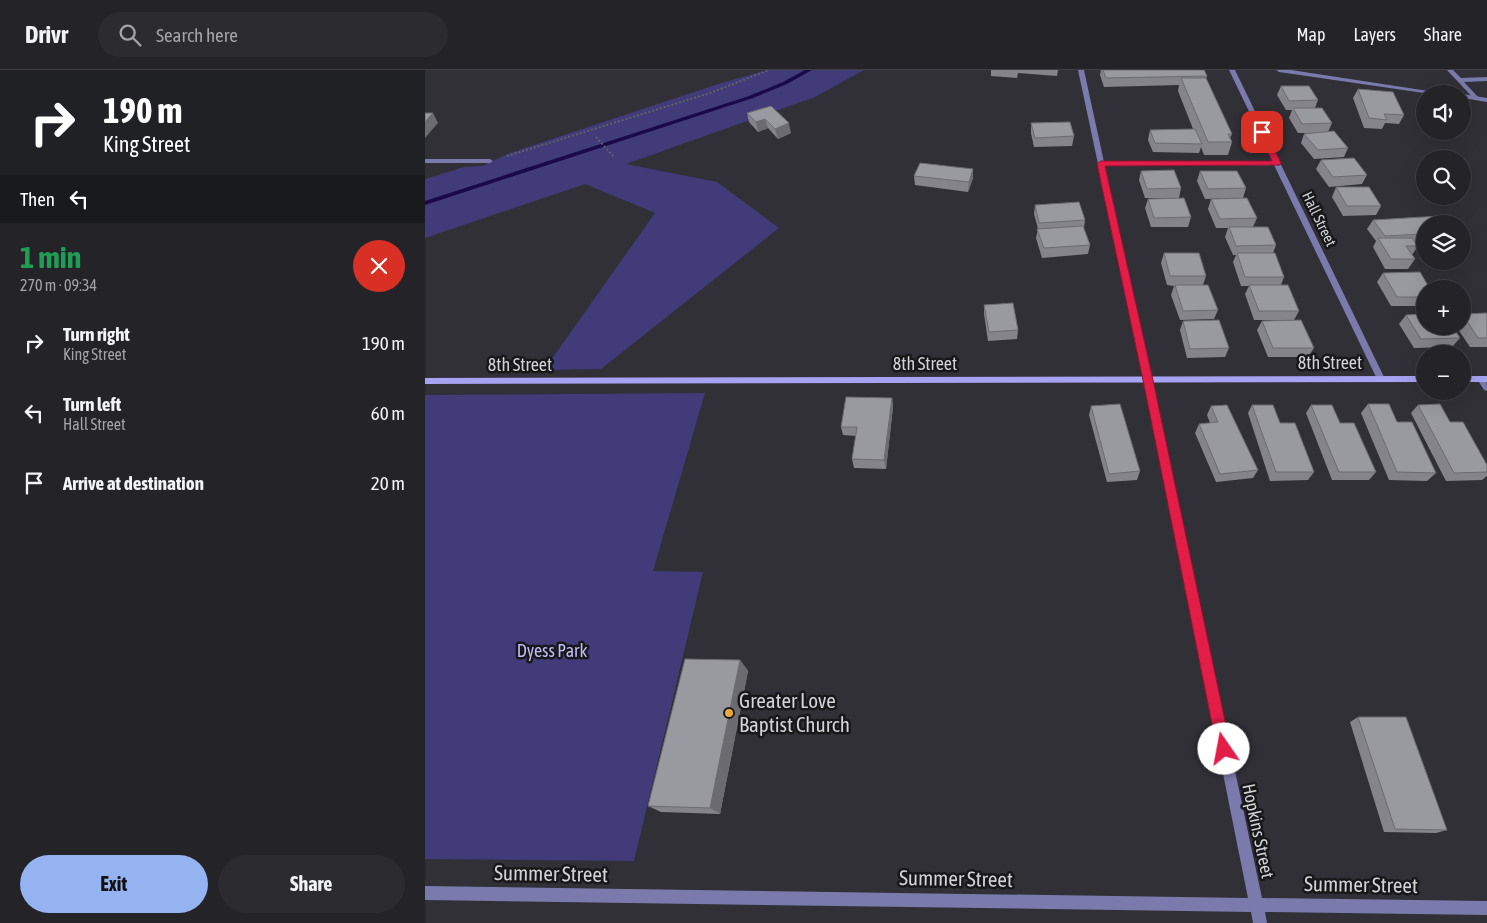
<!DOCTYPE html>
<meta charset="utf-8">
<style>
body{margin:0;font-family:"Asap Condensed",sans-serif;background:#2c2c30;color:#f1f3f6;height:100vh;display:flex;flex-direction:column;font-size:19px;white-space:nowrap}
*{box-sizing:border-box;margin:0}
p{font-size:16px;color:#a3a4a8}
.icon{flex:none;width:28px;height:28px;fill:none;stroke:currentColor;stroke-width:2;stroke-linecap:round;stroke-linejoin:round}
.map{position:relative;flex:1;overflow:hidden}
.panel{display:flex;flex-direction:column;background:#242428;width:425px}
.panel>*{flex:none}
.hud{background:#202124;color:#fff;overflow:hidden}
.controls{position:absolute;left:991px;top:15px;display:grid;gap:10px}
.controls a{display:grid;place-items:center;width:55px;height:55px;border-radius:50%;background:#242428;box-shadow:0 5px 20px #0002,0 0 0 1px #414145;font-size:25px}
.pin{position:absolute;display:grid;place-items:center;width:42px;height:42px;color:#fff;margin:-21px;border-radius:10px;box-shadow:0 2px 8px #0006}
.me{position:absolute;width:55px;margin:-28px;rotate:348deg;stroke-linejoin:round;filter:drop-shadow(0 0 4px #0008)}
.turn{display:flex;align-items:center;gap:18px;height:105px;padding:0 20px;font-size:22px}
.turn .icon{width:65px;height:65px;stroke-width:2.5}
.turn b{display:block;font-size:35px;line-height:42px}
.then{display:flex;align-items:center;height:48px;padding:0 20px;background:#0003;gap:10px;font-size:19px}
.round{display:grid;place-items:center;flex:none;width:52px;height:52px;border-radius:26px;background:#2c2c30}
.headline{display:flex;align-items:center;justify-content:space-between;height:85px;padding:0 20px}
h1{font-size:30px;font-weight:700;line-height:38px;color:#1e9e55}
.action{display:flex;gap:10px;margin-top:auto;padding:10px 20px}
.action a{flex:1;height:58px;border-radius:30px;background:#95b2f1;color:#111;font-size:20px;font-weight:700;line-height:58px;text-align:center}
.action a+a{background:#2c2c30;color:#f1f3f6}
ul{padding:0;list-style:none}
li{display:flex;align-items:center;gap:15px;height:70px;padding:0 20px}
li div{flex:1}
li b{display:block;font-size:19px}
li em{font-style:normal}
header{display:flex;align-items:center;gap:30px;box-sizing:border-box;height:70px;padding:0 25px;background:#242428;border-bottom:1px solid #414145}
header strong{font-size:24px}
nav{display:flex;gap:28px;margin-inline-start:auto;font-size:18px}
.search{width:350px;height:45px;background:#2c2c30;display:flex;align-items:center;gap:12px;box-sizing:border-box;padding:0 18px;border-radius:28px;color:#a3a4a8;font-size:19px}
main{display:flex;flex:1;min-height:0}
.map>svg:first-child{display:block}
.green{fill:#413b79}
.lines{fill:none;stroke-linecap:round;stroke-linejoin:round}
.stream{fill:#1a0a49;fill-rule:evenodd}
.path{stroke:#616267;stroke-width:2;stroke-dasharray:2 2;stroke-linecap:butt}
.lane{fill:#7b7aac;fill-rule:evenodd}
.street{fill:#7b7aac;fill-rule:evenodd}
.secondary{fill:#a6a3f2;fill-rule:evenodd}
.wall{fill:#84848a}
.shaded-wall{fill:#6b6b70}
.building{fill:#9999a0;stroke:#6b6b70}
.route{fill:#e11d48;stroke:#92132f}
.poi-dot{fill:#eca93b;stroke:#18181b;stroke-width:2}
.labels{text-anchor:middle;stroke-width:5;stroke-linejoin:round;paint-order:stroke}
.far-street-label{font-size:15px;fill:#d2d3d6;stroke:#18181b}
.street-label{font-size:18px;fill:#d2d3d6;stroke:#18181b}
.park-label{font-size:18px;fill:#bebdf8;stroke:#18181b}
.near-poi-label{font-size:21px;fill:#d2d3d6;stroke:#18181b;text-anchor:start}
.near-street-label{font-size:21px;fill:#d2d3d6;stroke:#18181b}
</style>
<header>
<strong>Drivr</strong>
<div class="search"><svg class="icon" aria-label="search" viewBox="0 0 24 24"><circle cx="10" cy="10" r="6"/><path d="M15 15l6 6"/></svg>Search here</div>
<nav><a>Map</a><a>Layers</a><a>Share</a></nav>
</header>
<main>
<section class="panel">
<div class="hud">
<div class="turn"><svg class="icon" aria-label="right" viewBox="0 0 24 24"><path d="M7 20v-9h11M14 6l5 5-5 5"/></svg><div><b>190 m</b>King Street</div></div>
<div class="then">Then<svg class="icon" aria-label="left" viewBox="0 0 24 24"><path d="M17 20v-9H6M10 6l-5 5 5 5"/></svg></div>
</div>
<div class="headline"><div><h1>1 min</h1><p>270 m · 09:34</p></div><a class="round" style="background:#d93025;color:#fff"><svg class="icon" aria-label="close" viewBox="0 0 24 24"><path d="M6 6l12 12M18 6L6 18"/></svg></a></div>
<ul>
<li><svg class="icon" aria-label="right" viewBox="0 0 24 24"><path d="M7 20v-9h11M14 6l5 5-5 5"/></svg><div><b>Turn right</b><p>King Street</p></div><em>190 m</em></li>
<li><svg class="icon" aria-label="left" viewBox="0 0 24 24"><path d="M17 20v-9H6M10 6l-5 5 5 5"/></svg><div><b>Turn left</b><p>Hall Street</p></div><em>60 m</em></li>
<li><svg class="icon" aria-label="arrive" viewBox="0 0 24 24"><path d="M6 21V4h12l-3 4 3 4H6"/></svg><div><b>Arrive at destination</b></div><em>20 m</em></li>
</ul>
<div class="action"><a>Exit</a><a>Share</a></div>
</section>
<div class="map">
<svg width="1062" height="853" viewBox="0 0 1062 853">
<rect width="100%" height="100%" fill="#303036"/>
<g class="green">
<path d="M342,0H439L390,27L201,94L292,112L354,158L176,299L119,300L230,143L160,114L0,168V109L39,97L57,96L85,83L293,14Z"/>
<path d="M280,323L228,501L278,502L209,791L0,789V325Z"/>
</g>
<g class="lines">
<path class="stream" d="M380,0H387L362,14L328,28L0,135V131L324,26L358,12Z"/>
<g class="path">
<path d="M171,67L189,87"/>
<path d="M82,86L285,23L344,0"/>
</g>
<g class="lane">
<path d="M1022,0H1028L1036,8L1062,7V11L1039,12L1054,28V30H1050Z"/>
<path d="M1056,306C1062,308 1062,315 1062,321L1059,320L1052,309Z"/>
</g>
<g class="street">
<path d="M653,0H659L679,92L848,91L804,0H810L960,309L956,312L952,309L849,95L680,96L727,310L837,828L1062,831V845L840,842L842,853H828L826,842L0,830V816L823,828L719,310Z"/>
<path d="M851,0H866L1023,24H1006L854,2Z"/>
<path d="M1038,24L1062,28V32L1038,28Z"/>
<path d="M0,89H65L68,91L65,93H0Z"/>
</g>
<g class="secondary">
<path d="M1000,306V312L0,314V308Z"/>
<rect x="1038" y="306" width="24" height="6"/>
</g>
</g>
<g class="wall">
<path d="M566,0H633L632,6L593,3L592,8L566,6Z"/>
<path d="M676,0H779L782,6L781,9L807,64L805,68L807,72L803,85H779L776,77L774,83L728,82L723,70L725,60L768,59L753,21L754,15L679,17L675,5Z"/>
<path d="M856,16L893,30L890,38L907,53L903,62L923,78L919,87L889,89L876,73L879,64L891,63H873L864,48L867,40H861L852,25Z"/>
<path d="M933,19L979,45L974,54L960,53L957,59L939,58L928,28Z"/>
<path d="M346,36L366,63L353,69L343,58L333,62L324,52L322,43Z"/>
<path d="M606,53L649,66L647,76L609,77L606,63Z"/>
<path d="M896,90L942,105L937,114L904,117L891,99Z"/>
<path d="M716,101L756,118L754,128H720L714,110Z"/>
<path d="M775,101L821,118L818,128L780,129L772,111Z"/>
<path d="M489,106L548,108L543,122L490,115Z"/>
<path d="M911,117L956,136L951,145L918,146L907,127Z"/>
<path d="M723,129L766,147L763,157H726L720,138Z"/>
<path d="M786,129L832,148L828,157L851,175L848,183L859,207L856,215L874,241L869,250H829L820,224L824,216H816L808,192L811,185H808L800,167L803,158H791L783,139Z"/>
<path d="M610,135L660,150L659,158L665,175L663,184L617,188L611,168L613,159L609,144Z"/>
<path d="M948,150L1000,154V173H991L993,176L987,185L990,189L983,199H960L948,177L951,171L942,159Z"/>
<path d="M739,183L781,206L778,215L793,240L789,249L755,250L746,225L749,216L742,215L736,193Z"/>
<path d="M958,203L1000,219V236H966L952,212Z"/>
<path d="M559,235L593,260L592,269L563,271L559,244Z"/>
<path d="M1062,243V277H1045L1031,256H1038V244Z"/>
<path d="M981,245L1035,268L1027,277L989,278L974,254Z"/>
<path d="M758,251L804,278L800,287L762,288L755,260Z"/>
<path d="M837,251L889,278L883,287H843L832,260Z"/>
<path d="M467,328L468,337L461,399L429,398L427,389L431,366L418,365L416,357Z"/>
<path d="M943,334L972,352L1011,403L1002,411L964,410L936,343Z"/>
<path d="M827,335L855,353L889,402L883,410L845,411L823,343Z"/>
<path d="M886,335L915,353L951,402L944,410H907L881,343Z"/>
<path d="M993,335L1025,352L1062,395V406L1057,410L1021,411L986,343Z"/>
<path d="M666,336L715,401L712,410L682,412L664,345Z"/>
<path d="M786,336L833,400L828,408L791,412L770,363L774,354L785,353L782,345Z"/>
<path d="M315,590L323,601L295,744L236,742L223,736Z"/>
<path d="M933,647L1022,760L1011,763L959,762L925,652Z"/>
</g>
<g class="shaded-wall">
<path d="M8,43L13,53L0,68V52Z"/>
<path d="M340,49L343,58L333,62L331,52Z"/>
<path d="M364,53L366,63L353,69L350,59Z"/>
<path d="M548,99V108L543,122L544,112Z"/>
<path d="M467,328L468,337L461,399L459,390Z"/>
<path d="M315,590L323,601L295,744L285,738Z"/>
</g>
<g class="building">
<path d="M678,0H779L782,6L681,8Z"/>
<path d="M756,8H781L807,64H803L807,72H783Z"/>
<path d="M856,16H884L893,30L864,31Z"/>
<path d="M933,19L968,22L979,45L959,44L962,50L944,48Z"/>
<path d="M346,36L364,53L350,59L340,49L331,52L322,43Z"/>
<path d="M868,38H897L907,53L877,54Z"/>
<path d="M0,43H8L0,52Z"/>
<path d="M645,52L649,66L610,68L606,53Z"/>
<path d="M770,59L777,74L730,73L725,60Z"/>
<path d="M909,61L923,78L893,80L879,64Z"/>
<path d="M929,88L942,105L908,107L896,90Z"/>
<path d="M495,93L548,99L544,112L489,106Z"/>
<path d="M749,100L756,118L722,119L716,101Z"/>
<path d="M775,101H812L821,118L783,119Z"/>
<path d="M911,117H944L956,136H922Z"/>
<path d="M759,128L766,147L729,148L723,129Z"/>
<path d="M822,128L832,148L795,149L786,129Z"/>
<path d="M654,132L660,150L614,153L610,135Z"/>
<path d="M1015,146L1021,154H1000V164L960,166L948,150Z"/>
<path d="M658,156L665,175L619,178L612,159Z"/>
<path d="M804,157H843L851,175L811,176Z"/>
<path d="M953,168H987L993,176H981L990,189H966Z"/>
<path d="M739,183H774L781,206H745Z"/>
<path d="M812,183H850L859,207H820Z"/>
<path d="M995,202L1005,219H1000V227H972L958,203Z"/>
<path d="M750,215H783L793,240L758,241Z"/>
<path d="M824,215H863L874,241H834Z"/>
<path d="M588,233L593,260L564,262L559,235Z"/>
<path d="M1062,243V268H1053L1038,245V244Z"/>
<path d="M1000,244V256H1027L1035,268L996,269L981,245Z"/>
<path d="M794,250L804,278L765,279L758,251Z"/>
<path d="M876,250L889,278H848L837,251Z"/>
<path d="M421,327L467,328L459,390L427,389L432,357H416Z"/>
<path d="M695,334L715,401L684,404L666,336Z"/>
<path d="M943,334H964L972,352H987L1011,403L972,402Z"/>
<path d="M1015,334L1025,352H1038L1062,395V402L1029,403L993,335Z"/>
<path d="M802,335L833,400L795,404L774,354L793,352L786,336Z"/>
<path d="M827,335H848L855,353H870L889,402H851Z"/>
<path d="M886,335H907L915,353H929L951,402H914Z"/>
<path d="M260,589L315,590L285,738L223,736Z"/>
<path d="M933,647H981L1022,760L970,759Z"/>
</g>
<path class="route" d="M834,60L841,62L856,93L855,95L680,96L728,310L806,679L804,684L799,686L794,684L792,679L718,310L672,94L676,91H847L833,62Z"/>
<circle class="poi-dot" cx="304" cy="643" r="5"/>
<g class="labels">
<g class="far-street-label">
<text transform="translate(894 149) rotate(64)" y="5">Hall Street</text>
</g>
<g class="street-label">
<text x="905" y="299">8th Street</text>
<text x="500" y="300">8th Street</text>
<text x="95" y="301">8th Street</text>
<text transform="translate(833 761) rotate(78)" y="6">Hopkins Street</text>
</g>
<g class="park-label">
<text x="127" y="587">Dyess Park</text>
</g>
<g class="near-poi-label">
<text x="314" y="638">Greater Love<tspan x="314" dy="24">Baptist Church</tspan></text>
</g>
<g class="near-street-label">
<text transform="translate(126 804) rotate(1)" y="7">Summer Street</text>
<text transform="translate(531 809) rotate(1)" y="7">Summer Street</text>
<text transform="translate(936 815) rotate(1)" y="7">Summer Street</text>
</g>
</g>
</svg>
<div class="controls">
<a><svg class="icon" aria-label="sound" viewBox="0 0 24 24"><path d="M4 9h4l5-4v14l-5-4H4zM17 9q2 3 0 6"/></svg></a>
<a><svg class="icon" aria-label="search" viewBox="0 0 24 24"><circle cx="10" cy="10" r="6"/><path d="M15 15l6 6"/></svg></a>
<a><svg class="icon" aria-label="layers" viewBox="0 0 24 24"><path d="M12 4l9 5-9 5-9-5zM3 14l9 5 9-5"/></svg></a>
<a>+</a>
<a>−</a>
</div>
<div class="pin" style="left:837px;top:62px;background:#d93025"><svg class="icon" aria-label="arrive" viewBox="0 0 24 24"><path d="M6 21V4h12l-3 4 3 4H6"/></svg></div>
<svg class="me" style="left:799px;top:679px" viewBox="-20 -20 40 40"><circle r="19" fill="#fff"/><path d="M0-13L10 11 0 6-10 11z" fill="#e11d48"/></svg>
</div>
</main>
